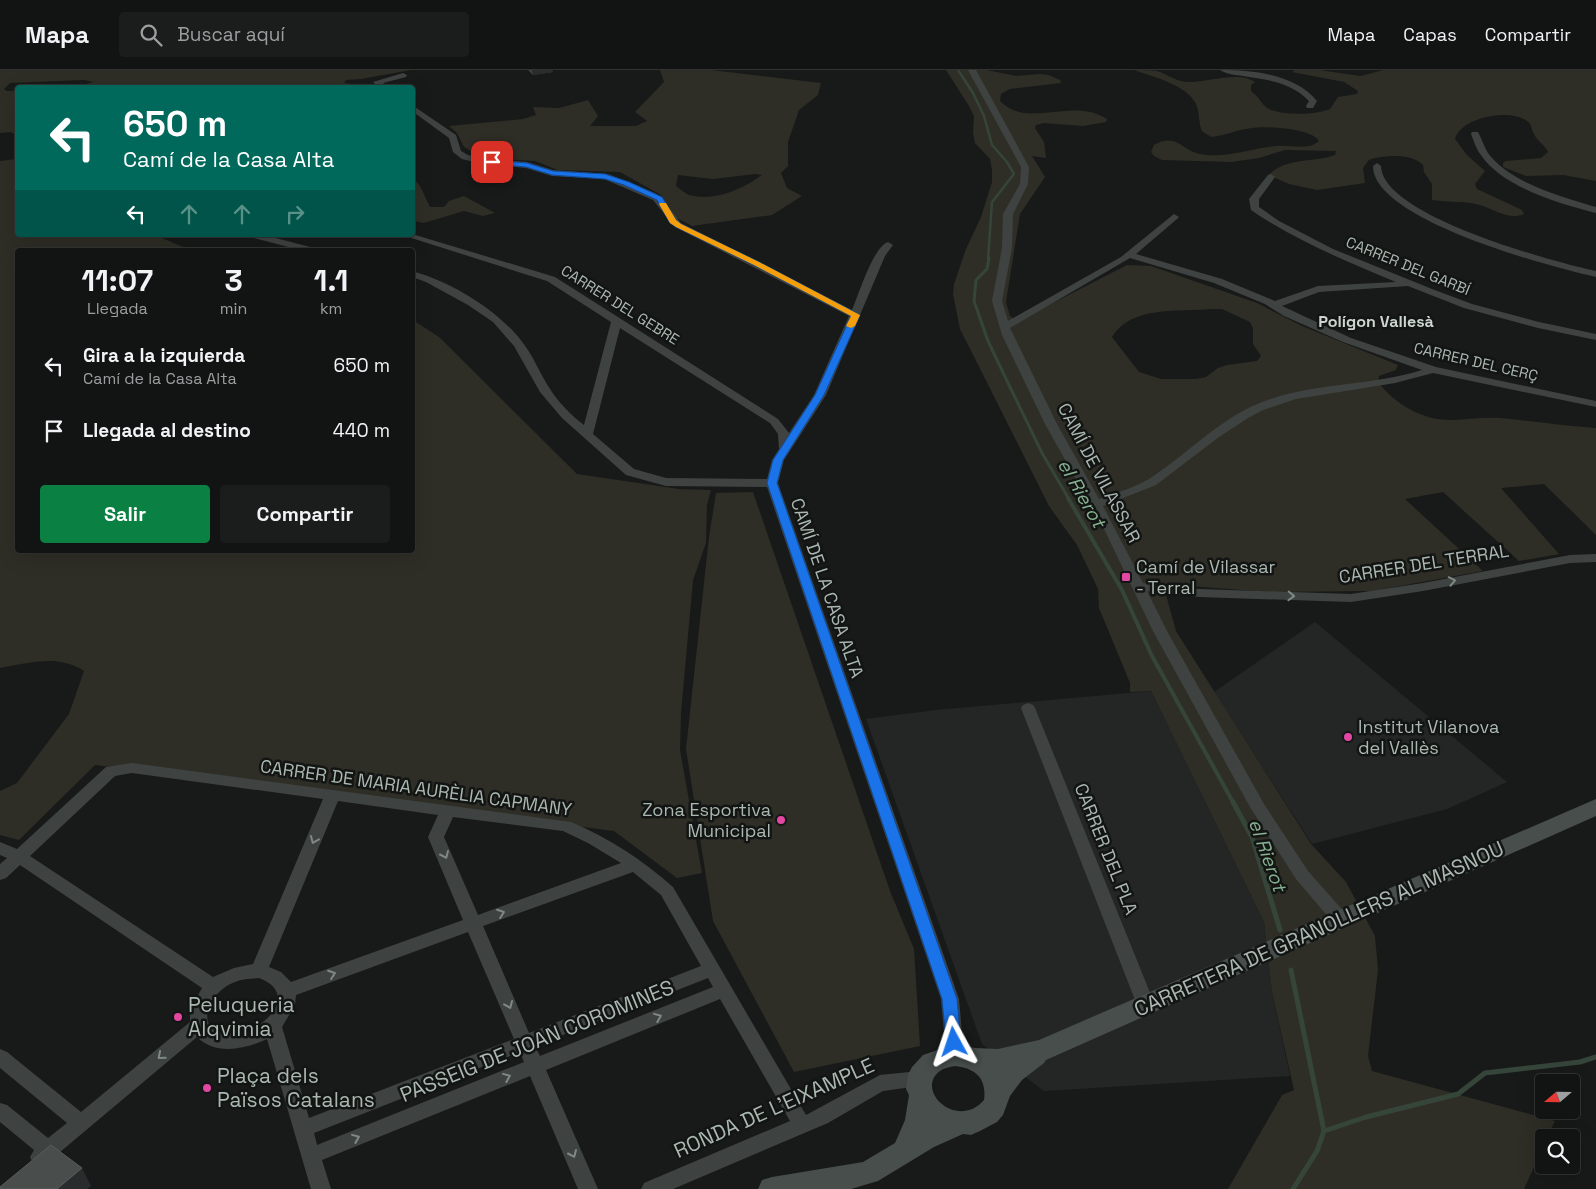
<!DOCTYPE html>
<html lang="es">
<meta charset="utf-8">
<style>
body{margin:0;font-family:"Space Grotesk",sans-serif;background:#1b1d1c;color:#f1f3f6;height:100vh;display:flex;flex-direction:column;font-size:19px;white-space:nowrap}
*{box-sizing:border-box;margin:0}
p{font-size:16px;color:#9c9ea0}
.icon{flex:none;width:28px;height:28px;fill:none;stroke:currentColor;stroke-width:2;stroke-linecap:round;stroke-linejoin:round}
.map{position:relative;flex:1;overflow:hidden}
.details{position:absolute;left:15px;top:178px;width:400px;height:305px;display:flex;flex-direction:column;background:#121413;border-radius:5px;box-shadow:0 5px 20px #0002,0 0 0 1px #313333}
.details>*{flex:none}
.top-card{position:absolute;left:15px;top:15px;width:400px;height:152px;border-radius:5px;box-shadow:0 5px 20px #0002,0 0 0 1px #313333;background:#00695c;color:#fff;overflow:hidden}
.needle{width:32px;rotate:250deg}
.controls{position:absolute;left:1535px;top:1004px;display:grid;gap:10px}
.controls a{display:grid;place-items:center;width:45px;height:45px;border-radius:5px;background:#121413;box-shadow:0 5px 20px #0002,0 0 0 1px #313333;font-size:25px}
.pin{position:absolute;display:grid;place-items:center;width:42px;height:42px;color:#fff;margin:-21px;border-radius:10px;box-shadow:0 2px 8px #0006}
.me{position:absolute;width:55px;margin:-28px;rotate:355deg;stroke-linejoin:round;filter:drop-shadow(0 0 4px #0008)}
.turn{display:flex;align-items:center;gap:18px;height:105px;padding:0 25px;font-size:22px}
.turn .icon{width:65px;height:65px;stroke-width:2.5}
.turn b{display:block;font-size:35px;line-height:42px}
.lanes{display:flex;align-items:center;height:48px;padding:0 25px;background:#0003;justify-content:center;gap:25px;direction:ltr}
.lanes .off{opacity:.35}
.eta{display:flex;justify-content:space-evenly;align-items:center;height:85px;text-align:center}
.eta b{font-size:30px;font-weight:700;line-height:35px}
.button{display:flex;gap:10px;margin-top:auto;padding:10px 25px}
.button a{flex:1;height:58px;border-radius:5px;background:#0b8043;color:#fff;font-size:20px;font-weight:700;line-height:58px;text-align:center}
.button a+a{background:#1b1d1c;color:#f1f3f6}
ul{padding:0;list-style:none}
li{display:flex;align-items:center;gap:15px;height:65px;padding:0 25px}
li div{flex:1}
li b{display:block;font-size:19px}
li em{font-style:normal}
header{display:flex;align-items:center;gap:30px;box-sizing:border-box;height:70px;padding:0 25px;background:#121413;border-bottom:1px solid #313333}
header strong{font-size:24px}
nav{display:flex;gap:28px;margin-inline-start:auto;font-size:18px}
.search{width:350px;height:45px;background:#1b1d1c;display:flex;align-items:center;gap:12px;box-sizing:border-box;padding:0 18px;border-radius:5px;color:#9c9ea0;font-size:19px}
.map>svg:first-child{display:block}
.built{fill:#242626}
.green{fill:#2e2e26;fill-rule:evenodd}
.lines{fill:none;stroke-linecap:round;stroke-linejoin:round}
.stream-far3{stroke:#364539;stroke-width:2.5}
.stream-far2{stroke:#364539;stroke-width:3}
.stream-far1{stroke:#364539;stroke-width:4}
.stream{stroke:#364539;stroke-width:5}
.street{fill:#3e4341;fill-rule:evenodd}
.secondary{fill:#474e4b;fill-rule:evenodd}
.wall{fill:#3d4140}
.shaded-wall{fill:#292c2c}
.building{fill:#494e4d;stroke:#585e5c}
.oneway{stroke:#7f8984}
.route{fill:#1a73e8;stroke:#114b97}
.slow{fill:#f59e0b}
.poi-dot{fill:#e148a2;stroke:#131514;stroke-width:2}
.labels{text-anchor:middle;stroke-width:5;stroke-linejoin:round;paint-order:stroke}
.far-street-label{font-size:15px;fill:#abb8b1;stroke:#131514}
.far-neighbourhood-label{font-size:16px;font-weight:bold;fill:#ccd5d0;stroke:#131514}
.street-label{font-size:18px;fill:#abb8b1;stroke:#131514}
.poi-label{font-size:18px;fill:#abb8b1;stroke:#131514;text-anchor:start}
.water-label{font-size:19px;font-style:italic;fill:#86b08f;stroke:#131514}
.near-street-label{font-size:21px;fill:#abb8b1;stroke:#131514}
.near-poi-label{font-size:21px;fill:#abb8b1;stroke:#131514;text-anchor:start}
</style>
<header>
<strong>Mapa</strong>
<div class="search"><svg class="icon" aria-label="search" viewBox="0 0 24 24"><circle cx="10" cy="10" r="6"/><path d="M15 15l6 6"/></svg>Buscar aquí</div>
<nav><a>Mapa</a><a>Capas</a><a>Compartir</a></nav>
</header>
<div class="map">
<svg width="1596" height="1119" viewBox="0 0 1596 1119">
<rect width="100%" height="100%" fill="#181a19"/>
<g class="built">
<path d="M1315,552L1507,712L1447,739L1312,774L1214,622Z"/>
<path d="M1151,621L1264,852L1272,922L1290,1006L1044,1021L982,974L866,649L936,640Z"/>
</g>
<g class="green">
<path d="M0,0H411L361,9L346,10L344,13L360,15L364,18L77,17L93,12L84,10L10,13L4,19L7,21H17V65L10,62L0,63Z"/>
<path d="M660,0H711L821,13L818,25L799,40L788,72V96L781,103L787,118L802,126L772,145L692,156L675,147L661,125L620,102L558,100L535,91L483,88L464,77L457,63L449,56L523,49L536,45L533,37L559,38L588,30L598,46L590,56H636L647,51L635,42L664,12ZM755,104L762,105C743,119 714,132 689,125C685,123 680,119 676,116L678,105L713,109Z"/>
<path d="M946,0H987L1016,6L1040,4L1049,5L1060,10L1061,13L1010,19L1001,24L1000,31C1029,60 1072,26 1107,49L1106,52L1083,56L1044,53L1036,55L1035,58L1044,72L1046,88L1032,86L1045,107L1020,144L1006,232L1010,246L1018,251L1127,195L1151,196L1257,233L1302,256L1398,295L1396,300L1379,306L1378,312C1395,334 1422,350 1450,350C1467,350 1484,347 1500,348C1532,351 1564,356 1596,358V465L1544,414L1501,418L1559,484L1519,491L1443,422L1405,429L1483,501L1372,521L1268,522L1163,514L1176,561L1311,774L1346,812L1375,866L1378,900L1368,986L1372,1001L1555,1051L1547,1067L1544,1068V1075L1524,1119H1228L1282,1025L1294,1020L1272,922L1264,852L1151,621L1130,622V613L1099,538L1098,519L1090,502L1077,475L1049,436L960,259L953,224L954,214L966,179L981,147L992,112V100L990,89L975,73L973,63L974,46L969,36ZM1212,239H1222L1250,252L1253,258V274L1261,286L1257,291L1227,295L1218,298L1206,307L1196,309H1161L1139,302L1112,267C1131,235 1180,242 1212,239Z"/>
<path d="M1134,0C1141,0 1151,0 1157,1C1167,4 1175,11 1186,12C1207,13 1237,0 1255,12L1251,15V21C1258,26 1261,33 1267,38C1279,46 1317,45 1330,39L1338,27L1357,24L1358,21L1344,12L1292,2L1295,0H1319L1361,6L1383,0H1596V111L1563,105L1526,106L1503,97V93L1506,91L1541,88L1548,82C1545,75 1537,71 1534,64C1531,59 1532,54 1527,51C1510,38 1461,47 1455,69L1467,85L1485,101L1475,114L1477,119L1522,140L1524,144C1510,150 1497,141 1483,136C1466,130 1449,133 1432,130V114L1424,102L1423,95C1412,83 1383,85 1369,90L1363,98L1365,113L1317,120L1289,114L1269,105C1285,87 1314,93 1335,85L1336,81L1285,80L1259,88L1232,92L1162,90L1154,86L1151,82L1154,75C1176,62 1183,81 1200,84C1227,89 1252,78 1277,76C1288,75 1299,78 1309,76C1312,76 1316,73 1319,71C1312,58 1266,56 1252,58C1238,59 1225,66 1211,67L1202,61C1198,52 1200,43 1196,34C1186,14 1153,7 1134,0Z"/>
<path d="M17,89L18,165H155L190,180H18V480H412L413,250L439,267L577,404L679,419L711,420L707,435L706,473L693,510L681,643L680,680L702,803L677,808L614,761L95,695L19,770L0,765V721L17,713L69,644L84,601C58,584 29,593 0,598V91Z"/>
<path d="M412,107L420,116L430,137H444L449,131L464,126L495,143L483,146L464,141L424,153L413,151Z"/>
<path d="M753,422L890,821L914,879L920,976L794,1002L713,851L686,679L709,467L716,423Z"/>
</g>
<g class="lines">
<path class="stream-far3" d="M958,0L973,23L984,46L992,75L1007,92L1014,104L992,132L988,190"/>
<path class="stream-far2" d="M989,188L987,199L976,210L974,231L988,271L1009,315L1042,383L1069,429"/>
<path class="stream-far1" d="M1068,428L1122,520L1152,586L1234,734"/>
<g class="stream">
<path d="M1233,732L1252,767L1280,860"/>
<path d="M1291,900L1324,1061"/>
<path d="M1324,1061L1366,1047L1458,1024L1485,1003L1580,992L1596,987"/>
<path d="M1293,1119L1317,1081L1324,1061"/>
</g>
<g class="street">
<path d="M968,0H976L1029,97L1028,114L1013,144L1012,178L1002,231L1008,251L1121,187L1174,144L1179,147L1177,149L1136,184L1222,209L1275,231L1318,216L1396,212C1346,191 1296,171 1251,140L1249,129L1268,105L1271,104L1275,107L1259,129V137L1279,151L1333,179L1432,219L1472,234L1539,252L1596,264V270L1538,258L1464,238L1408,216L1319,222L1282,236L1351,268L1436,297L1596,331V337L1433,303L1395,313L1296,329L1263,340L1248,348L1219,367L1156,415L1103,436L1143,513L1200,519L1351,524L1423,513L1570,485L1596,484V492L1570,493L1423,521L1351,532L1200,527L1147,521L1167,561L1264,734L1308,801L1347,845L1349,850L1347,855L1341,857L1335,855L1296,809L1250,737L1153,561L1105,461L1045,354L1002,265L992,231L1002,178L1003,144L1020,114L1021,97ZM1130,188L1214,213L1265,234L1284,246L1343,272L1422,300C1368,317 1307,312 1255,335C1217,352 1189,382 1155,405C1138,417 1118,422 1099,429L1057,354L1010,258Z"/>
<path d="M1220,0C1253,0 1295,4 1317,31L1313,38H1307L1306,36L1309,31C1291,12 1268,10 1243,6C1236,5 1226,4 1220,0Z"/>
<path d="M403,3L407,5L406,7L383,13L389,18H379L373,12Z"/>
<path d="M412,35L456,65L461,81L468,85L482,88L527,92L553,100L608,104L655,123L663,130L681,153L852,240C859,224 873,177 888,172L893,175L885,186L826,325L784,390L778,413L959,929L964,985L961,990L955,993L949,990L946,985L941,929L767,417L666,416L626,405L562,348L540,322L514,276L493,252L468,235L426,212L412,207V201C452,212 498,240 523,273C534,287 540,304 550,319C559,333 571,345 584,355L611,252L547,211L402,165L412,164L555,207L778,349L789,363L814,325L849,246L675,157L653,130L604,109L552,106L526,98L482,94L462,89L453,82L449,68L412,41ZM620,258L770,353L778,364L779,379L772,390L767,409L666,408L634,399L593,364Z"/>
<path d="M1472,62H1478C1482,69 1484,77 1488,83C1510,113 1562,127 1596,137V143C1560,134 1502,117 1481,85C1476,79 1474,71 1471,64Z"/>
<path d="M1377,93L1381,96C1382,146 1554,192 1596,201V207C1551,197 1373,150 1373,96Z"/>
<path d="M248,165H264L314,178L316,180H300L250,167Z"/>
<path d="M1028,633L1033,635L1035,638L1155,935L1152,940L1146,942L1140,940L1137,935L1021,638L1023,635Z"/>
<path d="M132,693L571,752C609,768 641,789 673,817L806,1045L880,1005L919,1001L926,1003L928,1009L926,1015L883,1021L828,1053L673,1119H641L644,1113L790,1051L720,929L546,1000L598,1119H578L530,1006L322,1090L331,1119H311L267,969C246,979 216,986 197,967L47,1093L40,1096L33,1093L30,1087L34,1080L0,1052V1033L7,1035L48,1068L67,1053L0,998V979L7,982L81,1042L190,952V940L202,918L20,795L6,808L0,810V794L7,788L0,785V772L17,779L106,697ZM132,703L323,729L253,894L234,898L213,907L30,786L115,706ZM338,731L438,745L428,767L463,850L291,912L281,902L269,897ZM453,747L563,761L588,773L621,793L478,845L444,767ZM633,802L661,825L701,896L529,963L483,856ZM468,862L514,969L309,1048L282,957L295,935L296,925ZM259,908C310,927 245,981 211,958C199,940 218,918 235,912C242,909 251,909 259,908ZM708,908L713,917L540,986L535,976ZM520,982L524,992L317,1075L314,1063Z"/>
</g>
<path class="secondary" d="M1596,729V746L1046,990L1044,993L1022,1010L1010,1026L1003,1045L997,1052L980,1061L971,1065L963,1064L934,1077L878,1111L851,1119H758L762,1110L772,1107L863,1092L895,1073L905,1050L909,1025L906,1019L908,1005L912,997L923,985L955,974L975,978L998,979L1039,970ZM955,996C975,998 987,1008 984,1030C957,1061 914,1020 940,1001C944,998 950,997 955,996Z"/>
</g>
<path class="wall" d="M528,0H552L553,2L533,5Z"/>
<g class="shaded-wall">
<path d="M532,0H552L553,2L533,5Z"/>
<path d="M82,1098L91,1116L87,1119H57Z"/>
</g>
<path class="building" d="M51,1075L82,1098L57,1119H0V1117Z"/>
<defs><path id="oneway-chevron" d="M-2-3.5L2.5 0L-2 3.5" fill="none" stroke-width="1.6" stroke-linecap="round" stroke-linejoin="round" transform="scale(1.25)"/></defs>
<g class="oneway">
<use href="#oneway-chevron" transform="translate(1452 511) rotate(-11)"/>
<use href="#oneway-chevron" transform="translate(1291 526) rotate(2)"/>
<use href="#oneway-chevron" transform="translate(314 770) rotate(113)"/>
<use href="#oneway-chevron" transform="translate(445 785) rotate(66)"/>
<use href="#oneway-chevron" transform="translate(501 843) rotate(-20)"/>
<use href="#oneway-chevron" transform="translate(332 904) rotate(-20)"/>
<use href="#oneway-chevron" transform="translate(509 935) rotate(67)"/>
<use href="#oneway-chevron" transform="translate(658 947) rotate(-22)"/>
<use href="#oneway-chevron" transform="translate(161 986) rotate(140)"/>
<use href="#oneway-chevron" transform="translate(507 1007) rotate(-22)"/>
<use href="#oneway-chevron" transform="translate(356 1068) rotate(-22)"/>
<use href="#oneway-chevron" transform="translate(573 1084) rotate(66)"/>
</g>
<path class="route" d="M492,90L527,93L553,101L605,104L629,112L662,127L676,150L681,154L759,192L860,245L824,325L783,390L777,413L957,929L961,972L959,976L954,978L948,976L946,972L942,929L767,413L773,390L815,325L851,246L754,195L676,157L670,153L657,130L624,115L605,109L552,105L526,97L489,94V91Z"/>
<path class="slow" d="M660,133H666L676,150L681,154L759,192L858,244L860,245L855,256L851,258L846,256L851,246L754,195L676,157L670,153L659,134Z"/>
<g class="poi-dot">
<rect x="1121" y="502" width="10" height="10" rx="2.5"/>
<circle cx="1348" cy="667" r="5"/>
<circle cx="781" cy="750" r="5"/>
<circle cx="178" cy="947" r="5"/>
<circle cx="207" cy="1018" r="5"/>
</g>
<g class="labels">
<g class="far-street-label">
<text transform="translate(1408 196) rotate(22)" y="5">CARRER DEL GARBÍ</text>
<text transform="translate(620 235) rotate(32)" y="5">CARRER DEL GEBRE</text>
<text transform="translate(1476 292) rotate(13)" y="5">CARRER DEL CERÇ</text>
</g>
<g class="far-neighbourhood-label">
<text x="1376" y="257">Polígon Vallesà</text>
</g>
<g class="street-label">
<text transform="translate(1099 403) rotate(62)" y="6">CAMÍ DE VILASSAR</text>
<text transform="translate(1424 494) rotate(-9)" y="6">CARRER DEL TERRAL</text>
<text transform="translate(827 518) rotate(71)" y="6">CAMÍ DE LA CASA ALTA</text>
<text transform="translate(416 718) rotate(8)" y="6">CARRER DE MARIA AURÈLIA CAPMANY</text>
<text transform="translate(1106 779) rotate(68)" y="6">CARRER DEL PLA</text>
</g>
<g class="poi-label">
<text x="1136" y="503">Camí de Vilassar<tspan x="1136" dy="21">- Terral</tspan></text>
<text x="1358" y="663">Institut Vilanova<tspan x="1358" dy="21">del Vallès</tspan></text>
<text x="771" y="746" text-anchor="end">Zona Esportiva<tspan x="771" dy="21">Municipal</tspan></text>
</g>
<g class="water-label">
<text transform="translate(1082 423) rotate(60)" y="7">el Rierot</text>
<text transform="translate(1268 785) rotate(70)" y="7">el Rierot</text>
</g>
<g class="near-street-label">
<text transform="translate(1319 859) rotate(-24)" y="7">CARRETERA DE GRANOLLERS AL MASNOU</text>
<text transform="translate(537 971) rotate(-22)" y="7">PASSEIG DE JOAN COROMINES</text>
<text transform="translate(774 1038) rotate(-24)" y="7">RONDA DE L'EIXAMPLE</text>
</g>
<g class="near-poi-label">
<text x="188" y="942">Peluqueria<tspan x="188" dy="24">Alqvimia</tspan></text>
<text x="217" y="1013">Plaça dels<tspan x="217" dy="24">Països Catalans</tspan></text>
</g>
</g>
</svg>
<div class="controls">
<a><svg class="needle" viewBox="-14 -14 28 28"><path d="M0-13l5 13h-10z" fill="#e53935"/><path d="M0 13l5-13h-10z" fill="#9c9ea0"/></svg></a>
<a><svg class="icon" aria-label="search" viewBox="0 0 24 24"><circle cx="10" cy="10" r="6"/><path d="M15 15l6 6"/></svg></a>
</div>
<div class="pin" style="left:492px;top:92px;background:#d93025"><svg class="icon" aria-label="arrive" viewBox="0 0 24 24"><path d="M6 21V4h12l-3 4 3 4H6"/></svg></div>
<svg class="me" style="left:954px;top:972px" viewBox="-20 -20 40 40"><path d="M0-17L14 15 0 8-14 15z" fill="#1a73e8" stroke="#fff" stroke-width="4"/></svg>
<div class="top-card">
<div class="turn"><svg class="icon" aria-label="left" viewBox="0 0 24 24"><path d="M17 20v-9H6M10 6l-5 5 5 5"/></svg><div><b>650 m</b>Camí de la Casa Alta</div></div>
<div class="lanes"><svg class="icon" aria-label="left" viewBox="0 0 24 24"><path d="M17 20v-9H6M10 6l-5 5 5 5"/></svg><svg class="icon off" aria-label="ahead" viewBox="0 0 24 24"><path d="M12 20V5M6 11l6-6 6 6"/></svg><svg class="icon off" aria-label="ahead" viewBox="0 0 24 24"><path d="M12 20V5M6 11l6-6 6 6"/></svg><svg class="icon off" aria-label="right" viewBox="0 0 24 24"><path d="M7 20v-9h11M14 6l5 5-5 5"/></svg></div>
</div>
<section class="details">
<div class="eta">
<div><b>11:07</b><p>Llegada</p></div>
<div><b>3</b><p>min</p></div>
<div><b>1.1</b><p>km</p></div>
</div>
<ul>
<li><svg class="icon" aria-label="left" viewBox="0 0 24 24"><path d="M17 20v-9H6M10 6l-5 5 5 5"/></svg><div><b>Gira a la izquierda</b><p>Camí de la Casa Alta</p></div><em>650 m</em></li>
<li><svg class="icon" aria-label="arrive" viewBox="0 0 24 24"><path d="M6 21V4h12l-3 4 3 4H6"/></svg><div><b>Llegada al destino</b></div><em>440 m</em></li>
</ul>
<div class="button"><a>Salir</a><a>Compartir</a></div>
</section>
</div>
